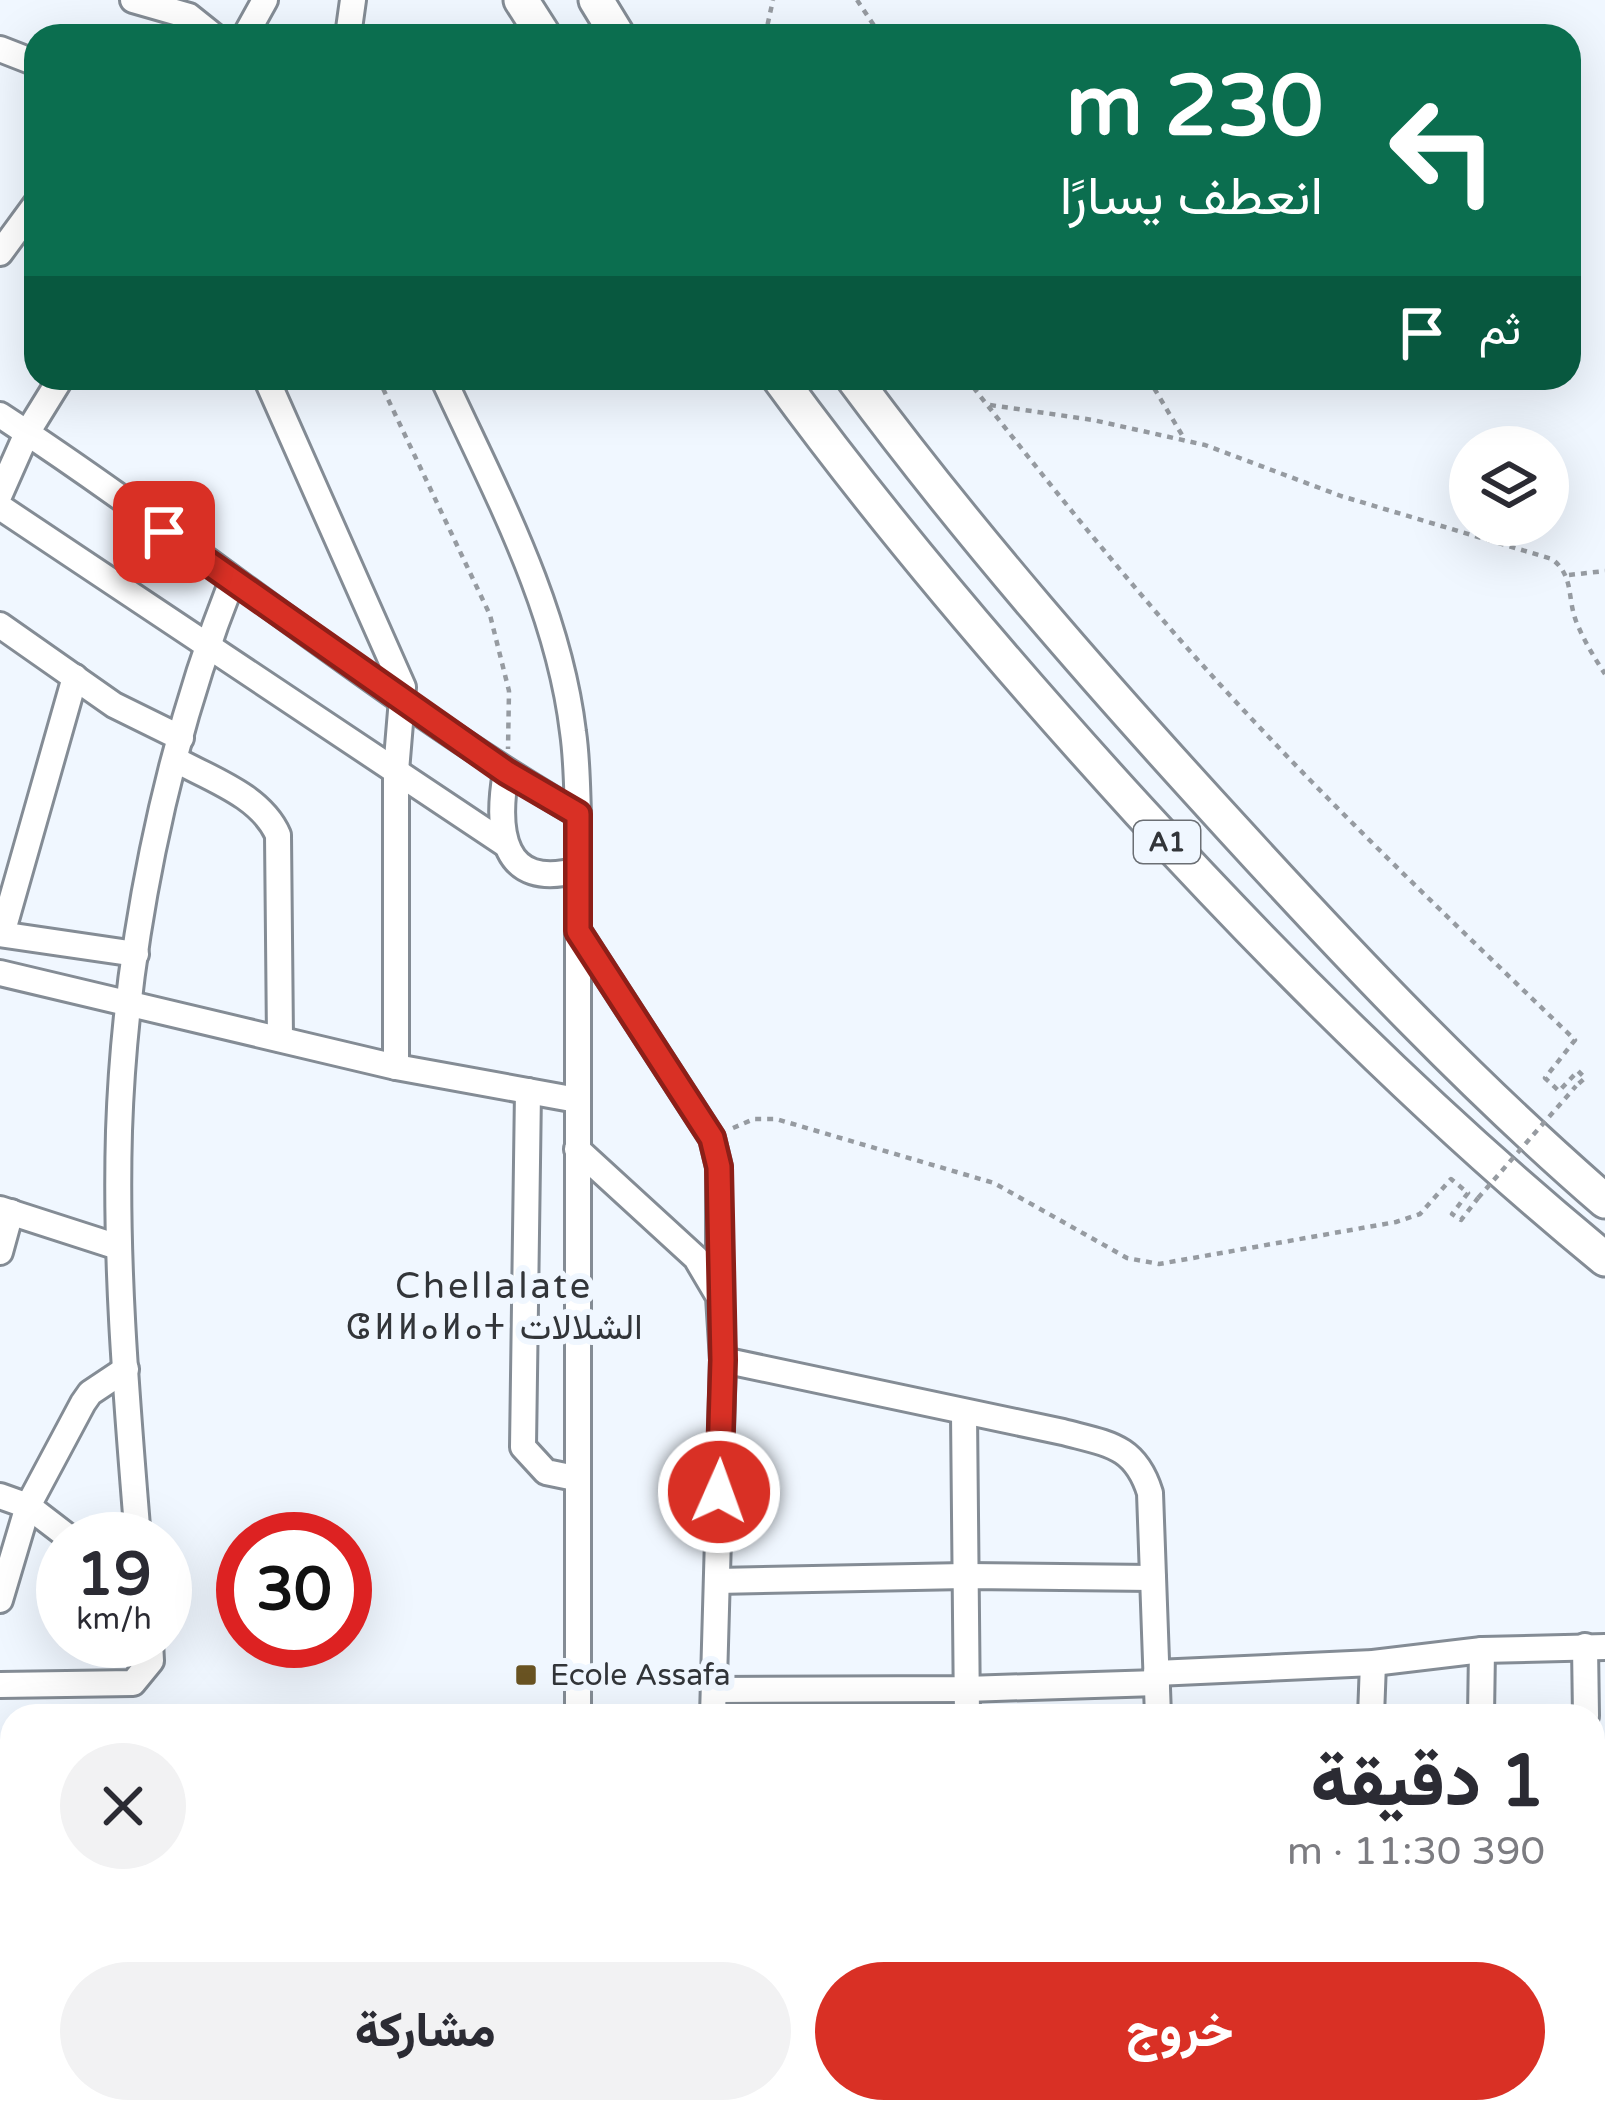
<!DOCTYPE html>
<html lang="ar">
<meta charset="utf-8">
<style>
body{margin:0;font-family:"Varela Round",Vazirmatn,"Noto Sans Tifinagh",sans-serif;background:#f2f2f3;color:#2b2b33;direction:rtl;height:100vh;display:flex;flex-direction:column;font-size:45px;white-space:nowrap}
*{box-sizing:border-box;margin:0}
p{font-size:39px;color:#7c7c81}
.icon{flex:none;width:66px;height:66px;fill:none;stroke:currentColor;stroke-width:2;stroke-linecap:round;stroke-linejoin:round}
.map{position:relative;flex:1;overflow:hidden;direction:ltr}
.details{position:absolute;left:0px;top:1704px;width:1605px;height:420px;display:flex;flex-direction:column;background:#fff;border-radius:36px 36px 0 0;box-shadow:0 12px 48px #0002;direction:rtl}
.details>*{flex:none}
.hud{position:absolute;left:24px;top:24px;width:1557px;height:366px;border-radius:36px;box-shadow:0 12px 48px #0002;direction:rtl;background:#0b6e4f;color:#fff;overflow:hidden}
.controls{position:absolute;left:1449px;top:426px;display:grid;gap:24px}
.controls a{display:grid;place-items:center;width:120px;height:120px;border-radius:50%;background:#fff;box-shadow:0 12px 48px #0002;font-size:60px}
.speed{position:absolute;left:36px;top:1512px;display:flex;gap:24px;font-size:60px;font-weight:700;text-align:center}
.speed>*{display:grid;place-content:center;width:156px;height:156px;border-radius:50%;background:#fff;box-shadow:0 12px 48px #0002;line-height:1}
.speed small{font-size:30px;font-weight:400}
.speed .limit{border:18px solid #d22;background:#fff;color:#111}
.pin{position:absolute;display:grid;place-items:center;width:102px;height:102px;color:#fff;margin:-51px;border-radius:24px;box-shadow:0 6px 18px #0006}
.me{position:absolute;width:132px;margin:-66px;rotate:2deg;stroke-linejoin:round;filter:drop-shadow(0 0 9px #0008)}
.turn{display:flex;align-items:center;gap:42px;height:252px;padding:0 60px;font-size:54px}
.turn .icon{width:156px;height:156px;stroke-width:2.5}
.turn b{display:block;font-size:84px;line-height:102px}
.then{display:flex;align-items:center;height:114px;padding:0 60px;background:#0003;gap:24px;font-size:45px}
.round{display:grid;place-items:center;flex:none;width:126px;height:126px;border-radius:63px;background:#f2f2f3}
.headline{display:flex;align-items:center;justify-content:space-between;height:204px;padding:0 60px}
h1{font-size:72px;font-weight:800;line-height:90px}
.primary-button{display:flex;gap:24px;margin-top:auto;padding:24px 60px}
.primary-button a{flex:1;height:138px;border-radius:72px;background:#d93025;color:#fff;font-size:48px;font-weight:800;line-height:138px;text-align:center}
.primary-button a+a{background:#f2f2f3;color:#2b2b33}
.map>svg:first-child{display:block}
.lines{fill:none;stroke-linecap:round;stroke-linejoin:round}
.minor-casing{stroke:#848c95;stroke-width:30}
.highway-casing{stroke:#848c95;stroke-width:39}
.path{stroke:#969ba1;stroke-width:4.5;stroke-dasharray:6 6;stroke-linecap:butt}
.minor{stroke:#fff;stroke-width:24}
.highway{stroke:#fff;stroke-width:33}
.path-bridge{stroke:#969ba1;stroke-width:4.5;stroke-dasharray:6 6;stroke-linecap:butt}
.route-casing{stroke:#8d1f18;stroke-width:30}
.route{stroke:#d93025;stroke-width:21}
.poi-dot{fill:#695322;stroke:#f0f7ff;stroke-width:4.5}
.labels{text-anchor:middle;stroke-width:12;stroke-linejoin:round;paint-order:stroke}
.shield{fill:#f0f7ff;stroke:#6b6f74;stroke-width:3}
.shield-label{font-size:27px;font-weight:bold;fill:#323539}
.poi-label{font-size:30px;fill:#323539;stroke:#f0f7ff;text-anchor:start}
.quarter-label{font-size:36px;letter-spacing:3px;fill:#323539;stroke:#f0f7ff}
</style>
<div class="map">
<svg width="1605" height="2124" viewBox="0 0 1605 2124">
<rect width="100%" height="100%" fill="#f0f7ff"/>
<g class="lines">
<defs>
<g id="minor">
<path d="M133,0L189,16L214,36"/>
<path d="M245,36L265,0"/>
<path d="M348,36L353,0"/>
<path d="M0,49L36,63"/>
<path d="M0,253L36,204"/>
<path d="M266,378L403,687L396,771V1067"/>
<path d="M443,378C495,491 558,606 573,732C577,759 577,787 578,814V1716"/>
<path d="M0,415C196,543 376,696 578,814"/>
<path d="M0,494L27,433L61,378"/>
<path d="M0,507L505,844"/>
<path d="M0,625L114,705L181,738"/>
<path d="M176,760C211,779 261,796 278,835L280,1039"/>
<path d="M506,772C496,830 501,891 578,870"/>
<path d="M578,931L712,1138L719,1167V1290"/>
<path d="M0,934L136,954"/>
<path d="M2,934L75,677"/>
<path d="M0,973L396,1067L577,1100"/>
<path d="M528,1091L523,1447L546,1472L575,1478"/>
<path d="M577,1149L696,1258L719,1297L723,1360L713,1716"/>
<path d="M0,1209L118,1247"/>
<path d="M0,1252L11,1212"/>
<path d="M723,1360L1063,1432C1108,1444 1135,1445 1150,1493L1158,1716"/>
<path d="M964,1414L967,1716"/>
<path d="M0,1496L28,1506L0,1600"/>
<path d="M71,1539L28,1506L83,1403L90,1393L126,1369"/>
<path d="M138,1539C127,1403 115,1267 119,1131C125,949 165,750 232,581"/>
<path d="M717,1581L965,1576L1153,1578"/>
<path d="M1585,1646L1586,1716"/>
<path d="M1156,1673L1373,1663L1482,1650L1605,1647"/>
<path d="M0,1685L133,1683L151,1661L150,1641"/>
<path d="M714,1690L966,1689L1157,1683"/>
<path d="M1371,1716L1373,1663"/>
<path d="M1481,1716L1482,1650"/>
<path d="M1593,1885L1605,1889"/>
<path d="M331,2112V2124"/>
<path d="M506,2112V2124"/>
<path d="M576,2112V2124"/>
<path d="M714,2112V2124"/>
<path d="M967,2124V2112"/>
<path d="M1145,2124L1146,2112"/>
</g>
<g id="highway">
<path d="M521,0L544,36"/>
<path d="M596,0L618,36"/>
<path d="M779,378C890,530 1013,673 1140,812C1285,970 1439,1123 1605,1259"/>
<path d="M853,378C970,536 1100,684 1233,829C1351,958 1472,1086 1605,1201"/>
</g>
</defs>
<use href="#minor" class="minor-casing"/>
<use href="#highway" class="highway-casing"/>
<g class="path">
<path d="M857,0L881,36"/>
<path d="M765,36L773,0"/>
<path d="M378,378L490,615L509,691L508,749"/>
<path d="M966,378C1046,480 1128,583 1215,679C1329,805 1453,922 1575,1040L1545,1078L1559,1091L1578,1071L1585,1078L1576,1086"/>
<path d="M1148,378L1185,440"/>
<path d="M990,405L1093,420L1205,445L1341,496L1552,559C1574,576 1567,597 1576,621C1584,641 1594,657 1605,674"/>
<path d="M1569,575L1605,571"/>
<path d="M733,1128L754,1119H776L994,1183L1127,1258L1159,1264L1396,1222L1420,1214L1451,1179L1468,1193L1452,1214L1461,1220L1478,1198"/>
</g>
<use href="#minor" class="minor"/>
<use href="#highway" class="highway"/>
<path class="path-bridge" d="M1478,1198L1576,1086"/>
</g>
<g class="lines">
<defs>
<path id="route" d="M164,532L506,772L578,814V931L712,1138L719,1167L723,1360L719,1492"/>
</defs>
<use href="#route" class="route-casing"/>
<use href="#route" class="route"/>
</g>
<rect class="poi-dot" x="514" y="1663" width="24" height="24" rx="6"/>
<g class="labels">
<rect class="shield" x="1134" y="821" width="66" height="42" rx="9"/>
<g class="shield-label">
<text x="1167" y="851">A1</text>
</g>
<g class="poi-label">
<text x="550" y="1685">Ecole Assafa</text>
</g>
<g class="quarter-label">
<text x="494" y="1298">Chellalate<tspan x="494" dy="41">ⵛⵍⵍⴰⵍⴰⵜ الشلالات</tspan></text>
</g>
</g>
</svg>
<div class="controls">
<a><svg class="icon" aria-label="layers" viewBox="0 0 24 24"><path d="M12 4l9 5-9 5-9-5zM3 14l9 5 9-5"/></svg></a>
</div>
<div class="speed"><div>19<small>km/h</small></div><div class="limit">30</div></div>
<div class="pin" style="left:164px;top:532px;background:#d93025"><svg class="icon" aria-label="arrive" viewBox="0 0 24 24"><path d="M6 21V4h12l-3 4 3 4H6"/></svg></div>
<svg class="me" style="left:719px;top:1492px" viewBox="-20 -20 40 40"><circle r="17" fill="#d93025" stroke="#fff" stroke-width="3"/><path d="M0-11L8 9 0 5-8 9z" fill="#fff"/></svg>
<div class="hud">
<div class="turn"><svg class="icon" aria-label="left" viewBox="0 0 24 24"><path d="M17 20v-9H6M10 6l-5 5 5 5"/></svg><div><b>230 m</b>انعطف يسارًا</div></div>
<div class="then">ثم<svg class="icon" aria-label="arrive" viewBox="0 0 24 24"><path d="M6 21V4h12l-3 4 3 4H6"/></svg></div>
</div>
<section class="details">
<div class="headline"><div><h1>1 دقيقة</h1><p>390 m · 11:30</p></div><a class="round"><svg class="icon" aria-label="close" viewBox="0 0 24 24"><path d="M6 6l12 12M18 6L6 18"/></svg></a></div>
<div class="primary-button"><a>خروج</a><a>مشاركة</a></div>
</section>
</div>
